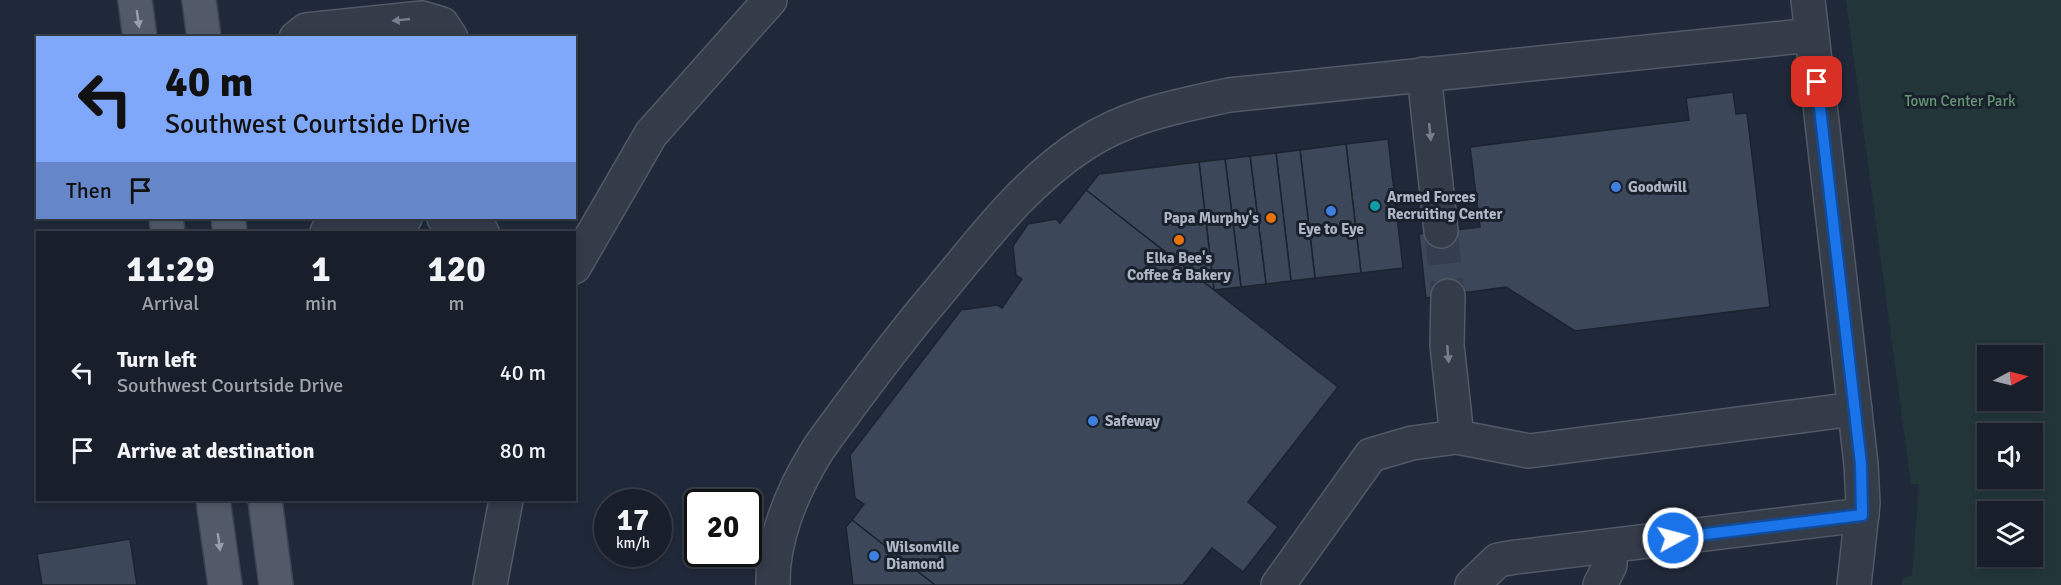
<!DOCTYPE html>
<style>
body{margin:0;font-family:Signika,sans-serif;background:#252c37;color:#f1f3f6;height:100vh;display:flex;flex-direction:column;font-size:22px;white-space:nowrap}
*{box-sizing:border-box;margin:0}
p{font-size:20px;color:#9fa2a9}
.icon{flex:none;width:33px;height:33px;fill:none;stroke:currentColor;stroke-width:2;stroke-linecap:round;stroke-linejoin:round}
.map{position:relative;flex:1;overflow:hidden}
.side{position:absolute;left:36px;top:231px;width:540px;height:270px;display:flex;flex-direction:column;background:#181f2b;border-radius:0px;box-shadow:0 3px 9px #0003,0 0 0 2px #363d47}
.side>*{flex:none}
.guide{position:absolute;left:36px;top:36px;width:540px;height:183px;border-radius:0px;box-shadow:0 3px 9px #0003,0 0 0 2px #363d47;background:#7fa8fa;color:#111;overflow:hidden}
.needle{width:39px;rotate:83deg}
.controls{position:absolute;left:1977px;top:345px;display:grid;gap:12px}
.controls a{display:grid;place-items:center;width:66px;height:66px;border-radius:0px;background:#181f2b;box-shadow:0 3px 9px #0003,0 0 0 2px #363d47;font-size:30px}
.speed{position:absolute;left:594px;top:489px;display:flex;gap:12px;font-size:30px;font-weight:700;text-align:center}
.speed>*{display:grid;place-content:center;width:78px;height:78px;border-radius:50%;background:#181f2b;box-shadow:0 3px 9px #0003,0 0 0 2px #363d47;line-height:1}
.speed small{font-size:15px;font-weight:400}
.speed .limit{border:3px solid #111;border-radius:9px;background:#fff;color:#111}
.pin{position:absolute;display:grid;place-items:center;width:51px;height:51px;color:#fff;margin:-26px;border-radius:12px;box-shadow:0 3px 9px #0006}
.me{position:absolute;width:66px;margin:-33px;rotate:83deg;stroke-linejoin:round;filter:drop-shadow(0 0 4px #0008)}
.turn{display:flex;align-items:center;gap:21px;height:126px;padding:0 30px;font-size:27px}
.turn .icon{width:78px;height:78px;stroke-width:2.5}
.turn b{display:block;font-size:42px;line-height:51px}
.then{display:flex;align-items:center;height:57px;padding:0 30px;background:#0003;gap:12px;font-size:22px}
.eta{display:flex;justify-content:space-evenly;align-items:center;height:102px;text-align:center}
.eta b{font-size:36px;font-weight:700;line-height:42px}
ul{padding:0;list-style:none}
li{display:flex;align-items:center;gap:18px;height:78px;padding:0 30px}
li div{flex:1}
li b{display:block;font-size:22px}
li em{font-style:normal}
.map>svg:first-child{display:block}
.green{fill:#22363a;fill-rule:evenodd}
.building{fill:#3c4759;stroke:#1b232f;stroke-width:1.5}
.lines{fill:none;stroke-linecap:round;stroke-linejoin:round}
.minor-tunnel{stroke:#353e4e;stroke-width:33;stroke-dasharray:33 16;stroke-linecap:butt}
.minor-casing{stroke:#515967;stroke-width:36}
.major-casing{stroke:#3d4553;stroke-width:36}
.minor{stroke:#343b49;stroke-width:33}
.major{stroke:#525a69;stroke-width:33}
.oneway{fill:#979faf}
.oneway2{fill:#777f8e}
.route-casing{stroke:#114b97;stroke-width:15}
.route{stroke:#1a73e8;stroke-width:10}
.shop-dot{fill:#3f7fe0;stroke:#19212d;stroke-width:2}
.culture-dot{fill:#0f9aa8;stroke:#19212d;stroke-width:2}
.food-dot{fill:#e8710a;stroke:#19212d;stroke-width:2}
.labels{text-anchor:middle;stroke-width:6;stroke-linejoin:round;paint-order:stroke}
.park-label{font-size:15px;fill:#659673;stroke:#19212d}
.poi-label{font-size:15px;font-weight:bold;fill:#aeb6c6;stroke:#19212d;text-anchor:start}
</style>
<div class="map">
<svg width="2061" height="585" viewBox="0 0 2061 585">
<rect width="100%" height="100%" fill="#202939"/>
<path class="green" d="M1846,0H2061V585H1902L1903,577L1912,576L1919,484H1911ZM1988,356H2032V400H1988ZM1988,434H2032V478H1988ZM1988,512H2032V556H1988Z"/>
<g class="building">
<path d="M1733,92L1736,114L1747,113L1770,307L1575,331L1506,287L1426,298L1419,234L1480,227L1470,147L1689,120L1686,98Z"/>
<path d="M1388,139L1403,268L1361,273L1346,144Z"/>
<path d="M1346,144L1361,273L1315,278L1300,150Z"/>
<path d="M1300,150L1315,278L1291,281L1276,153Z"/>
<path d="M1276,153L1291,281L1266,284L1250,156Z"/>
<path d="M1250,156L1266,284L1241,287L1225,159Z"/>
<path d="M1225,159L1241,287L1214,290L1199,162Z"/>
<path d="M1199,162L1214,290L1086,190L1099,174Z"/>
<path d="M1086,190L1338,387L1248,502L1278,527L1243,572L1212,548L1183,585H935L852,520L864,504L855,498L850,455L961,310L997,305L1002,308L1022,279L1016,275L1013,246L1028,224L1056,219L1060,223Z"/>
<path d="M852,520L935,585H853L846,527Z"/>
<path d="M130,539L137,585H42L37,554Z"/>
</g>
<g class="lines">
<path class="minor-tunnel" d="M1441,231L1448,296"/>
<defs>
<g id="minor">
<path d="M1808,0L1861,464L1863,503L1854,585"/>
<path d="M296,38L306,30L422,18L442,24L451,38"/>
<path d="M1424,74L1441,231"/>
<path d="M444,218L482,232"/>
<path d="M327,232L343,225L405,218"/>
<path d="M574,267L651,134L770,0"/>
<path d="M1448,296L1447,345L1457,437"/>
<path d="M490,585L506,500"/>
<path d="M773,585C772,541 791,494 814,456C824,439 837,424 848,408C877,369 906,330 938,293C982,240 1025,182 1084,144C1128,115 1178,106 1229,95L1812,35"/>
<path d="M1278,585L1371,455L1412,443L1457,437L1529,451L1855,409"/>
<path d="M1472,585L1498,560L1516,557L1862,515"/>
<path d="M1600,585L1610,565V546"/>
</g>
<g id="major">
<path d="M135,0L140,38"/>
<path d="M199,0L204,38"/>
<path d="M166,218L168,232"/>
<path d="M228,218L230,232"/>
<path d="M213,500L225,585"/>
<path d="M265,500L276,585"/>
</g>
</defs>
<use href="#minor" class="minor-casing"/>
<use href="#major" class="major-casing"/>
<use href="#minor" class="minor"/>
<use href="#major" class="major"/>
</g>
<defs><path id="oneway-solid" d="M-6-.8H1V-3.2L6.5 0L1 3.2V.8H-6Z" transform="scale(1.5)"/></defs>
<g class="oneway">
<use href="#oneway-solid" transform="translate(138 19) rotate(82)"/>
<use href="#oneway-solid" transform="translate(219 542) rotate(82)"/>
</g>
<g class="oneway2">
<use href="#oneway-solid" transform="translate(401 20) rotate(174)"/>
<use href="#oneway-solid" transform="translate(1430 132) rotate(84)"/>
<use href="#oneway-solid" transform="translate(1448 354) rotate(85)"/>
</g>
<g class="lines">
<defs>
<path id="route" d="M1673,538L1862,515L1861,464L1817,82"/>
</defs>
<use href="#route" class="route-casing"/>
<use href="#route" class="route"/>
</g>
<g class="shop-dot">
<circle cx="1616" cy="187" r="6"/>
<circle cx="1331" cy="211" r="6"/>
<circle cx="1093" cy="421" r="6"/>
<circle cx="874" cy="556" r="6"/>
</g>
<circle class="culture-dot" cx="1375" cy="206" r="6"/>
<g class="food-dot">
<circle cx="1271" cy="218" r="6"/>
<circle cx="1179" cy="240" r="6"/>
</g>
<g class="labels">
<g class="park-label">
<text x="1960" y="106">Town Center Park</text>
</g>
<g class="poi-label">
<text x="1628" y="192">Goodwill</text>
<text x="1387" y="202">Armed Forces<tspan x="1387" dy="17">Recruiting Center</tspan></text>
<text x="1259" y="223" text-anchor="end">Papa Murphy's</text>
<text x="1331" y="234" text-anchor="middle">Eye to Eye</text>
<text x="1179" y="263" text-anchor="middle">Elka Bee's<tspan x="1179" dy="17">Coffee &amp; Bakery</tspan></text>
<text x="1105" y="426">Safeway</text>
<text x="886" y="552">Wilsonville<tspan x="886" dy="17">Diamond</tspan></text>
</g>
</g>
</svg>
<div class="controls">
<a><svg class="needle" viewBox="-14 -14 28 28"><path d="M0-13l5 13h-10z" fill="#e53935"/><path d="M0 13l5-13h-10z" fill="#9fa2a9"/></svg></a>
<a><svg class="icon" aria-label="sound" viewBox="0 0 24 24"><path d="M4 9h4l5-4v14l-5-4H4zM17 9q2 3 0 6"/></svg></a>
<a><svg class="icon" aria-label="layers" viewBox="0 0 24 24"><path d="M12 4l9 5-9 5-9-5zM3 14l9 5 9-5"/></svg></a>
</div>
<div class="speed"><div>17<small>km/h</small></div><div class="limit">20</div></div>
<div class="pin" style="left:1817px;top:82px;background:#d93025"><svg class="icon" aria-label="arrive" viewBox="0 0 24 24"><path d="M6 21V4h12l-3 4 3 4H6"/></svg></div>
<svg class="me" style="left:1673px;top:538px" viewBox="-20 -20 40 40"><circle r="17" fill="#1a73e8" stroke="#fff" stroke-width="3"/><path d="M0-11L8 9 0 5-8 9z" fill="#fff"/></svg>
<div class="guide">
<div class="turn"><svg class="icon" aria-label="left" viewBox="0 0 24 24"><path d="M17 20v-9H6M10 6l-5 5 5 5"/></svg><div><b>40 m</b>Southwest Courtside Drive</div></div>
<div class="then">Then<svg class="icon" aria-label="arrive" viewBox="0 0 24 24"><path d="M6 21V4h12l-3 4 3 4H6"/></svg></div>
</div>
<section class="side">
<div class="eta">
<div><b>11:29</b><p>Arrival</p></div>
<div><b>1</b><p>min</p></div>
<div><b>120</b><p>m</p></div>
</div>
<ul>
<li><svg class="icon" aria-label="left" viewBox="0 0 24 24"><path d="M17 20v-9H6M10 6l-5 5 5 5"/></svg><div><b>Turn left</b><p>Southwest Courtside Drive</p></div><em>40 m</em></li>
<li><svg class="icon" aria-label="arrive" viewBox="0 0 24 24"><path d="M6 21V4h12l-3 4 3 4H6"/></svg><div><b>Arrive at destination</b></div><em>80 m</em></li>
</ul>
</section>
</div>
